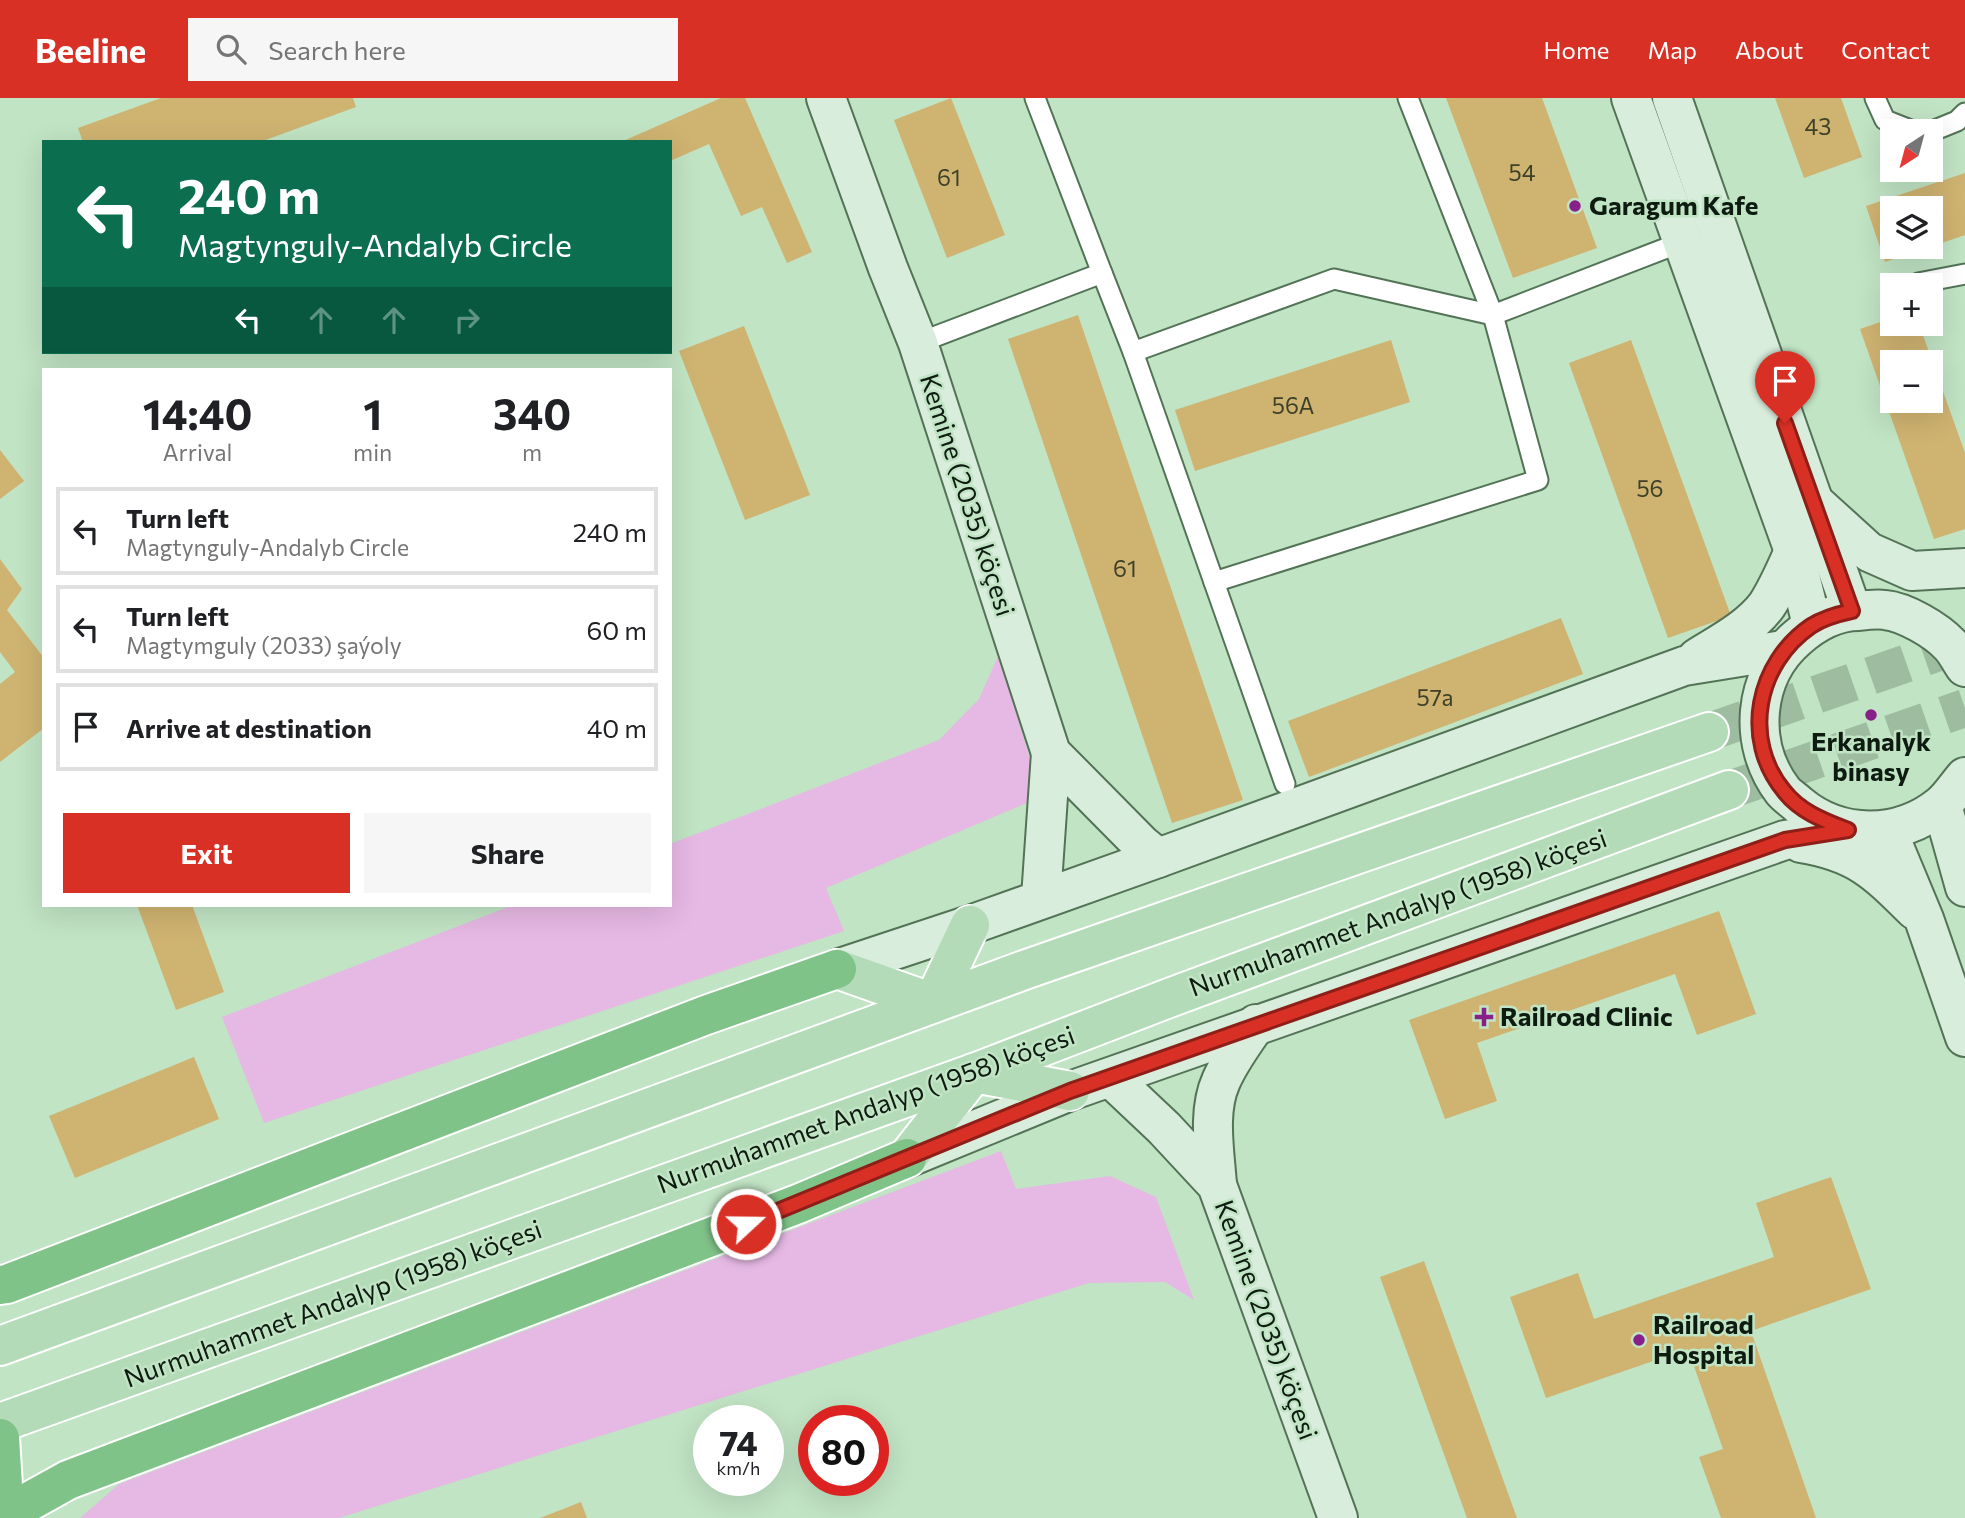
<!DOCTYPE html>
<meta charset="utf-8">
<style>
body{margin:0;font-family:Commissioner,sans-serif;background:#f6f6f6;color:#202124;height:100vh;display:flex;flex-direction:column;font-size:26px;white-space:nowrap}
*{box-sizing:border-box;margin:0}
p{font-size:23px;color:#757577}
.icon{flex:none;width:38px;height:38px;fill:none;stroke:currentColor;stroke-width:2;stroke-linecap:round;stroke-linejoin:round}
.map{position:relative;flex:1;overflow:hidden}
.details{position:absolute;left:42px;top:270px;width:630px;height:539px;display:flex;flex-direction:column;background:#fff;border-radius:0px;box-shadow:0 7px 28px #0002}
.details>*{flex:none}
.top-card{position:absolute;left:42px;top:42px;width:630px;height:214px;border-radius:0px;box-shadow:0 7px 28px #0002;background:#0b6e4f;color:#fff;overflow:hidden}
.needle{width:46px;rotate:216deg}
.fabs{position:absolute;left:1880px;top:21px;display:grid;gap:14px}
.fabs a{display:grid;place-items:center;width:63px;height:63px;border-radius:0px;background:#fff;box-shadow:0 7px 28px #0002;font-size:35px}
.speed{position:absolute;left:693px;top:1307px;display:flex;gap:14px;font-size:35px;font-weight:700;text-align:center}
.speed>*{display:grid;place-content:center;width:91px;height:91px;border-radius:50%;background:#fff;box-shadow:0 7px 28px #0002;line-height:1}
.speed small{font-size:18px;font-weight:400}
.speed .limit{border:10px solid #d22;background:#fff;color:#111}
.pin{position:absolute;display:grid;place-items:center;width:60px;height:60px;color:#fff;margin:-72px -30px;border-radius:50% 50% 50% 0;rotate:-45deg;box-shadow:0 0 7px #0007}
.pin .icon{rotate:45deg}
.me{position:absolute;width:77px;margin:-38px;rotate:69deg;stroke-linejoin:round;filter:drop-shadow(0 0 5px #0008)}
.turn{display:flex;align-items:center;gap:24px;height:147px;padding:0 21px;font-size:32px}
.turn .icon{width:91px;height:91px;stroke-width:2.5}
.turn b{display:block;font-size:49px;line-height:60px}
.lanes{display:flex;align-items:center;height:66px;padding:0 21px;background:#0003;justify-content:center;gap:35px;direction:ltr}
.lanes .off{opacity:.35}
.eta{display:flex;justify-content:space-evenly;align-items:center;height:119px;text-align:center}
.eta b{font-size:42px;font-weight:700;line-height:49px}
.action{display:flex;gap:14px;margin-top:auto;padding:14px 21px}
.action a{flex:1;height:80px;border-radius:0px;background:#d93025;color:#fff;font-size:28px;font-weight:700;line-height:80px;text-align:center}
.action a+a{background:#f6f6f6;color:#202124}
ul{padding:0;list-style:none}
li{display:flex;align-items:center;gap:21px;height:88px;margin:0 14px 10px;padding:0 7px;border:4px solid #e0e0e0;border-radius:0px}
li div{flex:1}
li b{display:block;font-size:26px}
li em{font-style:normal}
header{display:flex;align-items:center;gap:42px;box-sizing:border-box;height:98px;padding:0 35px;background:#d93025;color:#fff}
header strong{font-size:33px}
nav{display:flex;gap:38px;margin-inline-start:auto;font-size:24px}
.search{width:490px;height:63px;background:#f6f6f6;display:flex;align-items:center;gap:18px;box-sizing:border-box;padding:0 24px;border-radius:0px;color:#757577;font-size:26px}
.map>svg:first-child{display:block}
.green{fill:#e6b8e4}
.building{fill:#cfb371;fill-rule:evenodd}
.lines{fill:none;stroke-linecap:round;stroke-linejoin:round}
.primary-tunnel{stroke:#9dbca0;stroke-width:38;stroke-dasharray:38 19;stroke-linecap:butt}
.lane-casing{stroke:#537357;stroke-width:23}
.secondary-casing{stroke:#537357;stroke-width:42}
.primary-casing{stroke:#fff;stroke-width:42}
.highway-casing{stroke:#fff;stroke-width:42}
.lane{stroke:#fff;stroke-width:19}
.secondary{stroke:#d9eddc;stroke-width:38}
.primary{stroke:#b3dbb8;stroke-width:38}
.highway{stroke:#80c389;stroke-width:38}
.route-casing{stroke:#8d1f18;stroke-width:18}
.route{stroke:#d93025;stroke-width:12}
.poi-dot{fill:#872088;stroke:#c1e4c4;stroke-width:2.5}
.labels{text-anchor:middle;stroke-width:5;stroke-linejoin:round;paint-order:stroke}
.number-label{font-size:23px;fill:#3e4128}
.poi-label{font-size:26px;font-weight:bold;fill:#0e1b10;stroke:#c1e4c4;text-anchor:start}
.street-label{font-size:26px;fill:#0e1b10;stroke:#c1e4c4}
</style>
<header>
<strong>Beeline</strong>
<div class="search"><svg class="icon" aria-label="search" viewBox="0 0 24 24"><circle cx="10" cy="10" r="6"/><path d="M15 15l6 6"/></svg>Search here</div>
<nav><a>Home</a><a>Map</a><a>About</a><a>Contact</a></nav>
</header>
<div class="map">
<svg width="1965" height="1420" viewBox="0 0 1965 1420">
<rect width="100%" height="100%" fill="#c1e4c4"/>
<g class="green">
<path d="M999,556L1041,699L826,790L844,833L264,1025L222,919L513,807H670V746L939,642L979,601Z"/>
<path d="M1001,1053L1016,1091L1110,1078L1156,1099L1194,1202L1165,1184L1089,1185L339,1420H80L119,1386Z"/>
</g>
<g class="building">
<path d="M161,0H353L356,9L260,44H83L78,30Z"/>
<path d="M721,0H745L812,154L787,165L762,109L741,118L709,46L670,63V44H621Z"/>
<path d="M951,0L1005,137L947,160L894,22Z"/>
<path d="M1446,0H1542L1597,150L1513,180Z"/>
<path d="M1775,0H1841L1862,59L1804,80Z"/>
<path d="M1965,75V137L1930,149V110H1892V149H1929L1885,164L1866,108Z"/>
<path d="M1078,217L1243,702L1172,725L1008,241Z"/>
<path d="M1892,220V226H1919L1965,355V431L1934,441L1860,231ZM1892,264H1930V303H1892Z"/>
<path d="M744,228L810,397L745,422L679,253Z"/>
<path d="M1391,242L1410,304L1195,373L1175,312Z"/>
<path d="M1631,242L1731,518L1668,540L1569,265Z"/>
<path d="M0,352L24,383L0,401Z"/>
<path d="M0,461L22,491L7,512L44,560V630L0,664V586L15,574L0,554Z"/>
<path d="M1561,520L1583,576L1309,679L1288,623Z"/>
<path d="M137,807H192L224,894L176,912Z"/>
<path d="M1719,813L1756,916L1697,937L1675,876L1477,945L1497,1003L1445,1021L1409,922Z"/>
<path d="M194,959L219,1021L75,1080L49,1018Z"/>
<path d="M1831,1079L1871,1191L1751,1233L1816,1420H1721L1699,1359L1723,1351L1688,1251L1546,1300L1510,1199L1578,1175L1594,1221L1774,1159L1756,1105Z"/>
<path d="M1424,1163L1517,1420H1467L1380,1179Z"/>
<path d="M581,1404L587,1420H540Z"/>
</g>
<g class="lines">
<g class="primary-tunnel">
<path d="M1709,634L1965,545"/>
<path d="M1729,692L1965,610"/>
</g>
<defs>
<g id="lane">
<path d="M1035,0L1102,175"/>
<path d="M1875,0L1885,22L1913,33"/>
<path d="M1930,34L1957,23L1965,15"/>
<path d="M1918,185L1965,176"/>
<path d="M918,245L1102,175L1133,254L1334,181L1493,217L1682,144"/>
<path d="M1133,254L1214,484L1538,382L1493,217L1408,0"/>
<path d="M1214,484L1285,686"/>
</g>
<g id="secondary">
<path d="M826,0L888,170L918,245L1051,655L1142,747L1158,760"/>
<path d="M1631,0L1794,453L1812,527"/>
<path d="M1672,0L1852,513"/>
<path d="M1815,405L1869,454L1912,473L1965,470"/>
<path d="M1697,560C1721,545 1750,530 1767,507C1778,490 1786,471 1794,453"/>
<path d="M1965,569C1960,562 1956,553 1950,547C1936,532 1905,514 1885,512C1877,511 1867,512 1859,513C1835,513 1814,525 1797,540C1753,578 1747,646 1783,693C1787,698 1794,702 1799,707C1840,741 1899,741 1941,707C1950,700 1957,688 1965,679"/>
<path d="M1942,707L1965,789"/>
<path d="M1887,732L1924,821L1965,939"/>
<path d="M1801,745C1857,754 1876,773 1915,812"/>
<path d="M1041,800L1051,655"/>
<path d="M837,871L970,827L1158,760L1684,568L1783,552"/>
<path d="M1111,980L1164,1030L1217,1087L1338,1420"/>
<path d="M907,1060L1070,993L1785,742L1848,732"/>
<path d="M1217,1087C1215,1055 1207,1014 1221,983C1230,962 1244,944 1256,926"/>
</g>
<g id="primary">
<path d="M837,871L933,905L970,827"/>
<path d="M907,1060L974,975L1070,993"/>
<path d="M0,1248L1027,871L1709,634"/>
<path d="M0,1325L974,975L1169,900L1729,692"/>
</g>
<g id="highway">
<path d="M0,1187L7,1186L706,917L837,871"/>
<path d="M0,1340L5,1420"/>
<path d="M5,1417L68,1382L798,1106L907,1060"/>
</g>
</defs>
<use href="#lane" class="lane-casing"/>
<use href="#secondary" class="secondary-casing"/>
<use href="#primary" class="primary-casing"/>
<use href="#highway" class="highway-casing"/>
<use href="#lane" class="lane"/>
<use href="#secondary" class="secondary"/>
<use href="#primary" class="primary"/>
<use href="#highway" class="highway"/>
</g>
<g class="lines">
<defs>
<path id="route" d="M746,1126L1070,993L1785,742L1848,732C1825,723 1800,714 1784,693C1741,641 1757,565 1811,528C1823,520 1838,516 1852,513L1785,325"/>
</defs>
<use href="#route" class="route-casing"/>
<use href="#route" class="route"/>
</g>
<g class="poi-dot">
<circle cx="1575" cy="108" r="7"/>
<circle cx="1871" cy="617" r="7"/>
<path d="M1480.5 908.5h7v7h7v7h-7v7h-7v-7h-7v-7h7z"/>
<circle cx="1639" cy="1242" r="7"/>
</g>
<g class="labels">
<g class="number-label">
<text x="1818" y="37">43</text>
<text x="1522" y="83">54</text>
<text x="949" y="88">61</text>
<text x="1293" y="316">56А</text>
<text x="1650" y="399">56</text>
<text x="1125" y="479">61</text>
<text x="1435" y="608">57a</text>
</g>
<g class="poi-label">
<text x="1589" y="117">Garagum Kafe</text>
<text x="1871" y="653" text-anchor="middle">Erkanalyk<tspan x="1871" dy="30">binasy</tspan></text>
<text x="1500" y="928">Railroad Clinic</text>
<text x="1653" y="1236">Railroad<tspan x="1653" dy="30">Hospital</tspan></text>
</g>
<g class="street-label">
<text transform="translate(967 397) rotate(72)" y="9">Kemine (2035) köçesi</text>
<text transform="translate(1398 815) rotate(-20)" y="9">Nurmuhammet Andalyp (1958) köçesi</text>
<text transform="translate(866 1012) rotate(-20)" y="9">Nurmuhammet Andalyp (1958) köçesi</text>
<text transform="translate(333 1206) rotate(-20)" y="9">Nurmuhammet Andalyp (1958) köçesi</text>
<text transform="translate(1266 1222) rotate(70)" y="9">Kemine (2035) köçesi</text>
</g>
</g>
</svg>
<div class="fabs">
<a><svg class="needle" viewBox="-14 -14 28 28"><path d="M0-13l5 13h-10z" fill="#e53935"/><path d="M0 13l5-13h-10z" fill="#757577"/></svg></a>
<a><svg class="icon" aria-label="layers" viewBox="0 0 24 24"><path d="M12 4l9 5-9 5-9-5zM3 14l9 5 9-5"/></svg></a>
<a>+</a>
<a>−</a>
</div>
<div class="speed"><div>74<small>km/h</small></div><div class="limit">80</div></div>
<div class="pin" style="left:1785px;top:325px;background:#d93025"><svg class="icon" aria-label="arrive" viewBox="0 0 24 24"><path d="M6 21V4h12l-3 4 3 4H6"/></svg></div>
<svg class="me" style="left:746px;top:1126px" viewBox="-20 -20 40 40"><circle r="17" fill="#d93025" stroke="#fff" stroke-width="3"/><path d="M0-11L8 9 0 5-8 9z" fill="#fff"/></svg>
<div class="top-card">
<div class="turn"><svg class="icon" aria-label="left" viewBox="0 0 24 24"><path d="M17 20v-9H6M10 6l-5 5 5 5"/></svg><div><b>240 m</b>Magtynguly-Andalyb Circle</div></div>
<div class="lanes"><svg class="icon" aria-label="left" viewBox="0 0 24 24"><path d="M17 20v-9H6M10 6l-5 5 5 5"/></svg><svg class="icon off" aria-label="ahead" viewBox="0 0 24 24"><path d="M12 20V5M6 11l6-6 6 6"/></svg><svg class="icon off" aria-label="ahead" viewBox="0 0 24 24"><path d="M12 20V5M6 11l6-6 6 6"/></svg><svg class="icon off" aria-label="right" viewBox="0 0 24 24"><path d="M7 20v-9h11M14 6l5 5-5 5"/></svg></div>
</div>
<section class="details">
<div class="eta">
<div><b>14:40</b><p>Arrival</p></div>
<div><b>1</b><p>min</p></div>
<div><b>340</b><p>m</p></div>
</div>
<ul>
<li><svg class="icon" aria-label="left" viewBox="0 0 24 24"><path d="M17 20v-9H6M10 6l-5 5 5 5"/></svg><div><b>Turn left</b><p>Magtynguly-Andalyb Circle</p></div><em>240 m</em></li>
<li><svg class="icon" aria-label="left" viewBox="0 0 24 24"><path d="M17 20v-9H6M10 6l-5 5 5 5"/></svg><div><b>Turn left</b><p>Magtymguly (2033) şaýoly</p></div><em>60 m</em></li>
<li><svg class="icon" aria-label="arrive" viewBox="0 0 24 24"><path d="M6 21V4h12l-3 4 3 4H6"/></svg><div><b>Arrive at destination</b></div><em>40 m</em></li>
</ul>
<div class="action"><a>Exit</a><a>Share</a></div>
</section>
</div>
